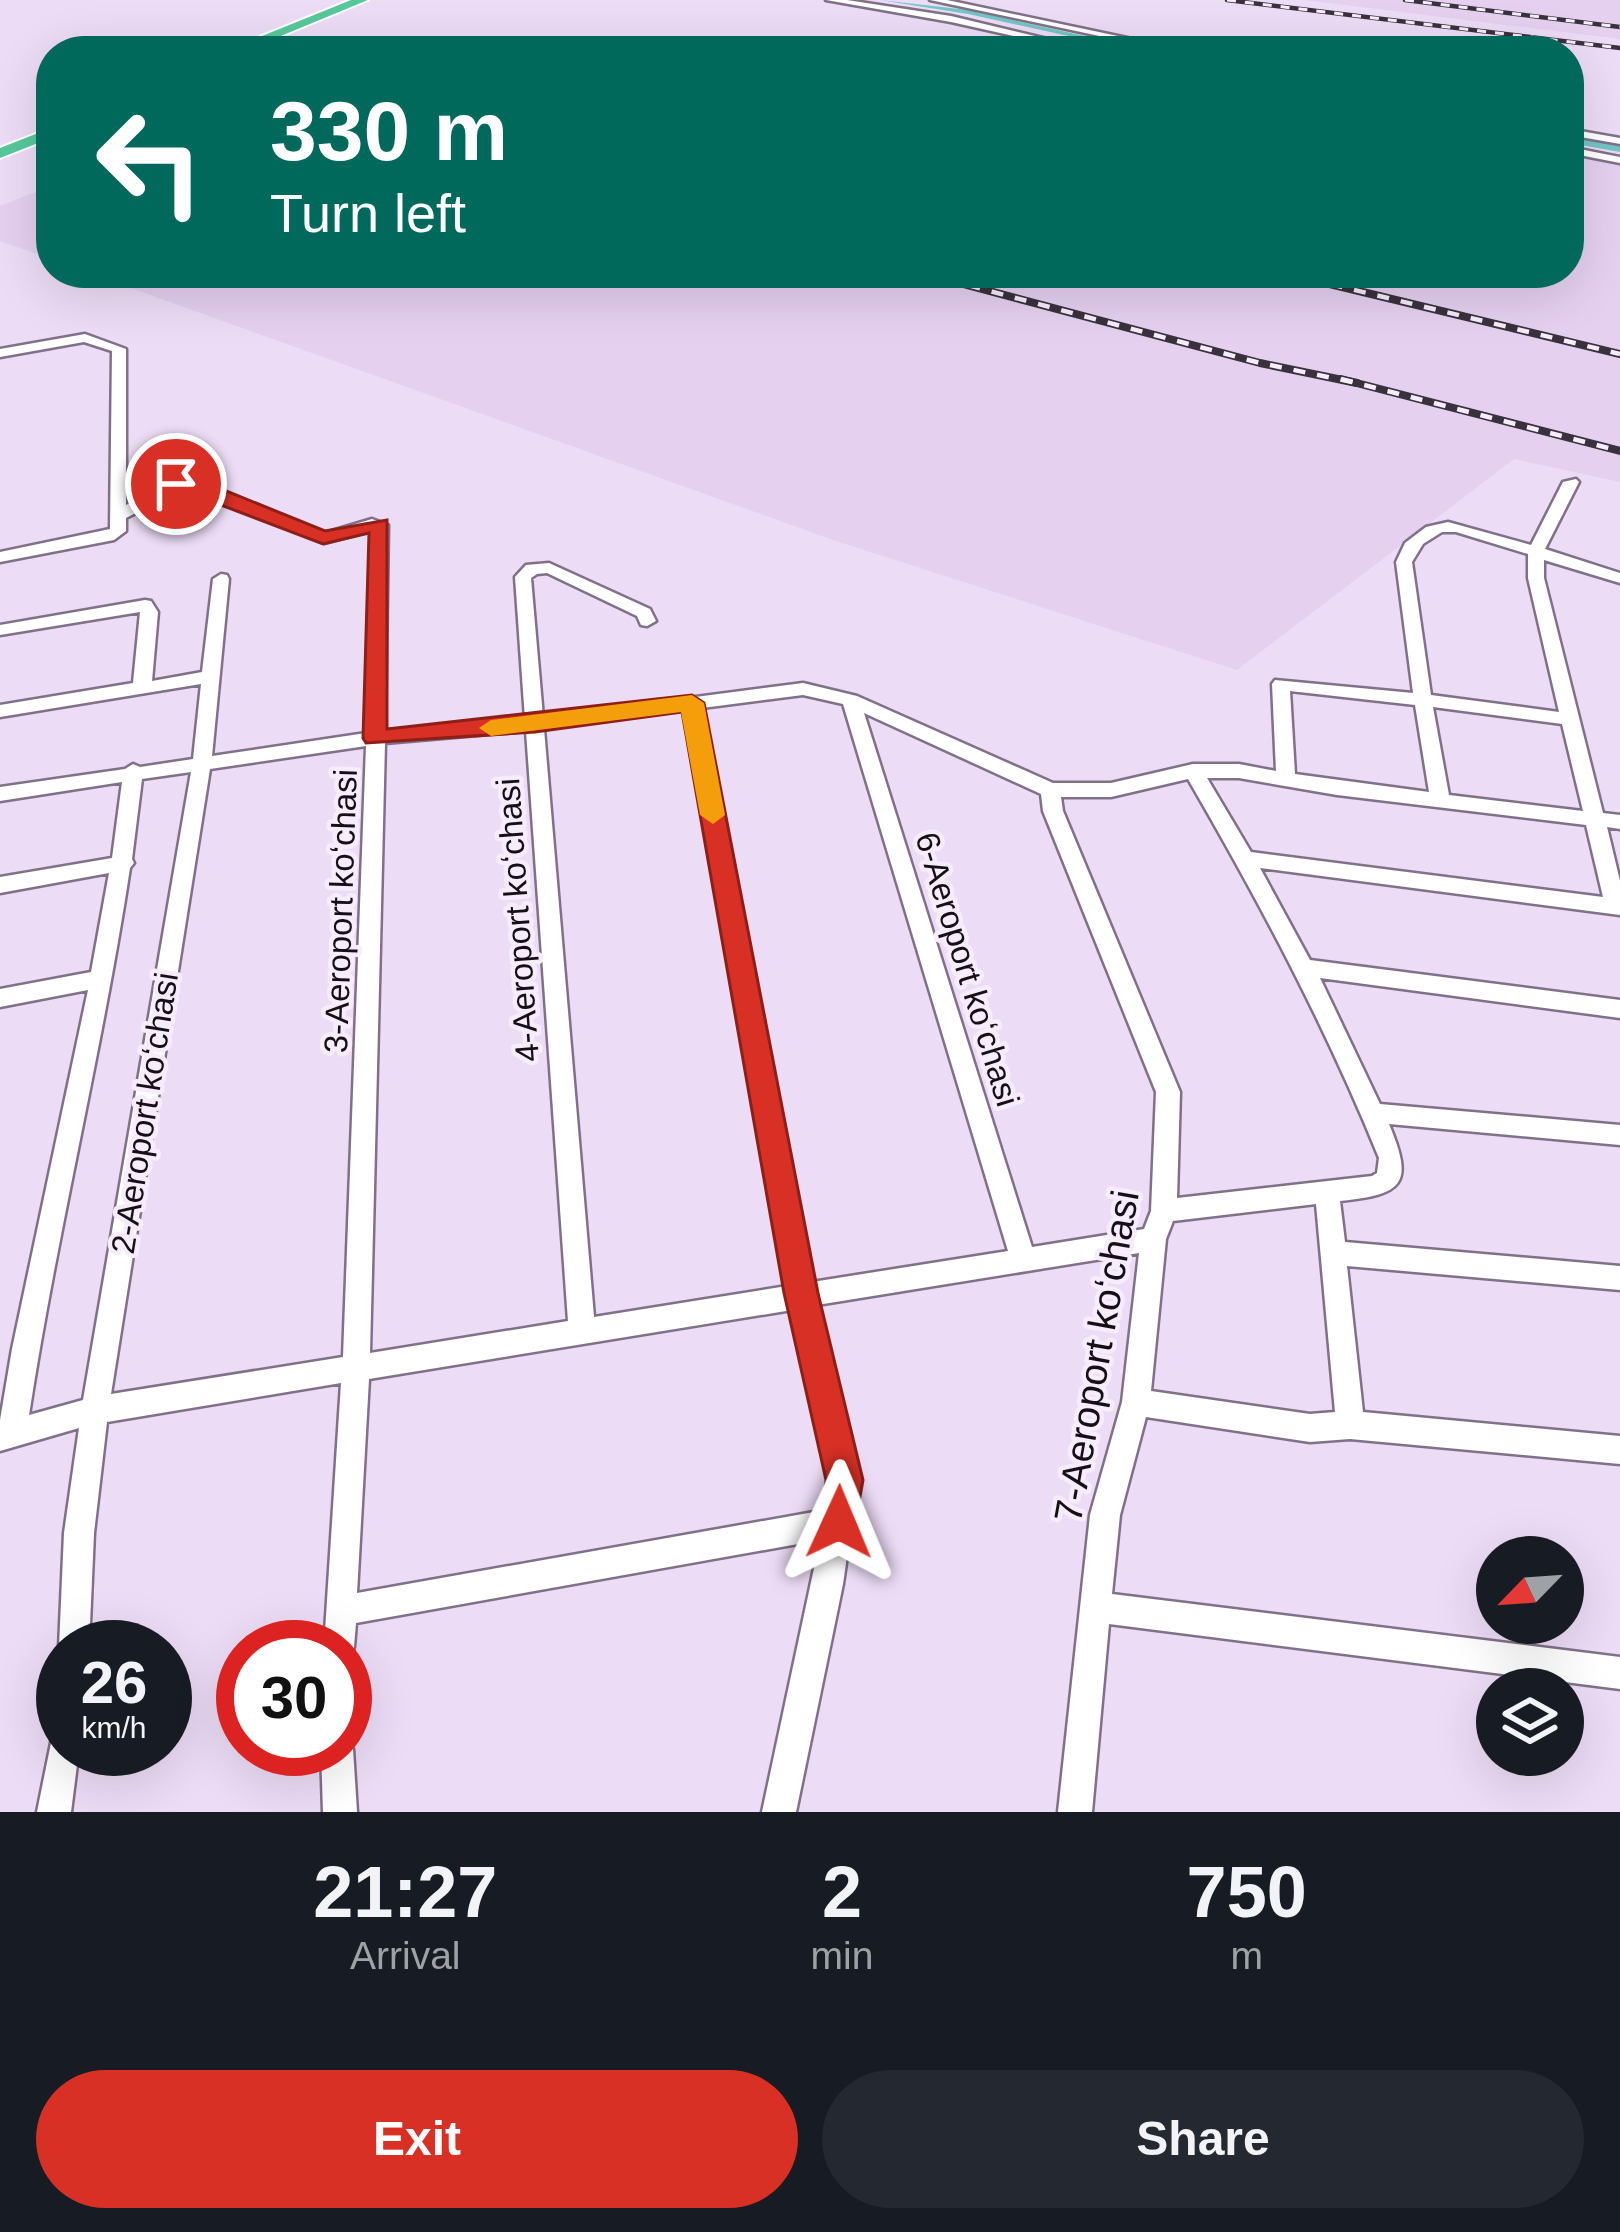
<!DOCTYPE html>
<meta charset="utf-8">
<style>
body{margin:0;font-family:Arial,sans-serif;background:#242831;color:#f1f3f6;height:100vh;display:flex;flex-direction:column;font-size:45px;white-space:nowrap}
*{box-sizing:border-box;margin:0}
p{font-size:39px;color:#9ea1a6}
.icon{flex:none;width:66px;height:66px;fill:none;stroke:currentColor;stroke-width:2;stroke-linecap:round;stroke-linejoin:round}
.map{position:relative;height:1812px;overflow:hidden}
.details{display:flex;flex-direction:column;background:#171b24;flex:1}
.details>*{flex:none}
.top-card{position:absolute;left:36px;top:36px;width:1548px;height:252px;border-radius:48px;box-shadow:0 12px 48px #0002;background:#00695c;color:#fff;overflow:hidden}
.needle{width:78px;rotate:245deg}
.tools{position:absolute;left:1476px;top:1536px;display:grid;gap:24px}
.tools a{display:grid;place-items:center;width:108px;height:108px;border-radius:50%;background:#171b24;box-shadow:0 12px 48px #0002;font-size:60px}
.speed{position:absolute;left:36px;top:1620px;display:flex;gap:24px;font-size:60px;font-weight:700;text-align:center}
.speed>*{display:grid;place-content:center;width:156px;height:156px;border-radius:50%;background:#171b24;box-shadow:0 12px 48px #0002;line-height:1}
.speed small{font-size:30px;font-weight:400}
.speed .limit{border:18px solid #d22;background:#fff;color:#111}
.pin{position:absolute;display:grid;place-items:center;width:102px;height:102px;color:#fff;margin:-51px;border:6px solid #fff;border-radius:50%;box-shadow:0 3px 12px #0007}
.me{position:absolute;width:132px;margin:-66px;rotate:1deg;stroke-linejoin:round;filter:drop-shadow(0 0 9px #0008)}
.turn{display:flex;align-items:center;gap:42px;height:252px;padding:0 36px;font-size:54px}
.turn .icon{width:156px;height:156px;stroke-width:2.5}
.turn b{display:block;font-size:84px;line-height:102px}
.eta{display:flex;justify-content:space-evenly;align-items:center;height:204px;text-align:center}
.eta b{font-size:72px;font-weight:700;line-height:84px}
.action{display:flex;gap:24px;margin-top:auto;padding:24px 36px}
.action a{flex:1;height:138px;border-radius:72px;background:#d93025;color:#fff;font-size:48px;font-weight:700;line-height:138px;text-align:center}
.action a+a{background:#242831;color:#f1f3f6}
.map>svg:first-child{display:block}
.built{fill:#e5d0f0}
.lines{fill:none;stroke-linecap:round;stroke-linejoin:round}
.canal{fill:#72c6c6;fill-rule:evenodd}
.minor-casing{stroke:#807188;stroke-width:5}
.highway-casing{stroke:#fff;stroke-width:4}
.minor{fill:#fff;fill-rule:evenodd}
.highway{fill:#57c89c;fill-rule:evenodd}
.rail-far1-casing{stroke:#39313d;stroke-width:4.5}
.rail-casing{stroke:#39313d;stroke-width:8}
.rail-far1{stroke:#f6ecfc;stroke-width:3;stroke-dasharray:9;stroke-linecap:butt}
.rail{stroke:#f6ecfc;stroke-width:4.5;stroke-dasharray:12;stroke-linecap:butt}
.route{fill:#d93025;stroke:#8d1f18;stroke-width:3}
.slow{fill:#f59e0b}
.labels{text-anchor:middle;stroke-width:9;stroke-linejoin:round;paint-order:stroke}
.street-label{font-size:33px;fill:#150f18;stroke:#f6ecfc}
.near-street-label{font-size:39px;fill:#150f18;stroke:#f6ecfc}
</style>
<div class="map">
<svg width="1620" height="1812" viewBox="0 0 1620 1812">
<rect width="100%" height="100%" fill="#eddcf6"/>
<g class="built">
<path d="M1304,0H1620V39Z"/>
<path d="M1569,146L1620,156V482L1514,459L1237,670L833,540L89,273H1569Z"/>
<path d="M51,186V259L0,241V206Z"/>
</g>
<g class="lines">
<g class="canal">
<path d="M880,0L968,10L1152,51H1137L968,14Z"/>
<path d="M1569,137L1620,146V152L1569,143Z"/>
</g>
<defs>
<g id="minor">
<path d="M826,0H847L951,16L1098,51H1080L951,22Z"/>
<path d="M930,0H947L1189,51H1170Z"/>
<path d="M1569,129L1620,138V144L1569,135Z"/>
<path d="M1569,147L1620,157V163L1569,153Z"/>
<path d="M85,334L126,349V505L185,476L325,533L372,519L388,525L385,731L525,719L515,577L526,565L549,563L650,609L656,621L647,626L641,625L637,616L547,573L537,574L531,578L543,717L803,683L857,696L1053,783H1111L1193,764H1239L1276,771L1272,684L1275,680L1413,693L1396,562L1405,543L1426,527L1448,522L1531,545L1563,482L1576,479L1579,482L1545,549L1620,573V583L1544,560V578L1603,813L1620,815V829L1607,827L1620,881V915L1260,868L1310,960L1620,1000V1018L1320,978L1380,1104L1620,1125V1145L1389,1124C1415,1186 1402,1194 1340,1201L1345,1242L1620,1266V1290L1347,1266L1363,1412L1620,1436V1464L1350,1439L1310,1442L1146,1417L1120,1515L1112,1594L1620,1657V1689L1109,1624L1092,1812H1058L1090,1515L1122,1402L1139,1253L817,1305L858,1480L843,1584L796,1812H762L820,1540L356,1623L354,1647L350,1658L345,1660V1647H324L341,1383L107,1422L94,1533L89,1647H63V1658L59,1647L64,1533L79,1428L0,1451V1420L12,1349L88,990L0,1007V989L91,972L109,873L0,893V877L112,858L122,782L0,801V787L125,769L133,764L140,767L193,759L201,684L0,717V705L133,683L140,612L0,635V625L145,600L151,601L158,612L152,681L202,672L213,579L221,574L227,575L229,579L212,756L366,733L374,530L324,543L186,487L126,518V531L114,540L0,562V552L110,529L112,351L84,342L0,357V349ZM1442,532H1456L1528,554V578L1559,712L1431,695L1412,562L1423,544ZM1290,691L1415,705L1429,792L1295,774ZM803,695L843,704L1008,1251L812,1282L702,708ZM1433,707L1562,724L1583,811L1449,795ZM684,710L787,1286L594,1317L544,729ZM864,713L1041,794L1043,811L1156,1092L1151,1211L1144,1229L1032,1247ZM526,731L568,1321L370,1353L385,743ZM366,746L343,1357L111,1394L210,769ZM191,772L83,1400L29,1415C57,1232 102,1052 130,868L134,863L132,859L142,779ZM1207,778H1239L1337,795L1586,825L1603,897L1251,852ZM1188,779C1260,903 1325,1025 1379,1158L1377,1173L1372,1176L1177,1198L1180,1092L1063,811L1061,797H1111ZM1316,1204L1335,1412L1310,1414L1151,1391L1166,1239L1173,1221ZM792,1310L830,1480L825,1510L357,1593L369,1379Z"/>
<path d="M63,1733V1749H79L71,1812H37L52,1738Z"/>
<path d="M345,1736L353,1749L357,1812H323L321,1749H345Z"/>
</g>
<g id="highway">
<path d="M351,0H368L244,51H225Z"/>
<path d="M51,128V138L0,158V148Z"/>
</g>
</defs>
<use href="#minor" class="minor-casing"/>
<use href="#highway" class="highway-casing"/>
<use href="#minor" class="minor"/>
<use href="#highway" class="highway"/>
<defs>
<g id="rail-far1">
<path d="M1227,0L1620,48"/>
<path d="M1405,0L1620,27"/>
</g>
<g id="rail">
<path d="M922,273L1260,363L1357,383"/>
<path d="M1284,273L1620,354"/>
<path d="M1341,379L1620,451"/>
</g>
</defs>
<use href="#rail-far1" class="rail-far1-casing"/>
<use href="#rail" class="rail-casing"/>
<use href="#rail-far1" class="rail-far1"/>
<use href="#rail" class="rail"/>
</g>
<path class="route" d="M187,475L325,531L387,520V729L692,695L704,703L818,1293L863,1480L853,1535L839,1541L826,1535L820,1522L826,1480L784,1293L682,712L535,732L366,743L363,738L369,533L323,544L166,484Z"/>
<path class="slow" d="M692,695L704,703L725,815L713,824L700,815L681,712L491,736L479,728L491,720Z"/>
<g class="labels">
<g class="street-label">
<text transform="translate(340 911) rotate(-88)" y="12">3-Aeroport koʻchasi</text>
<text transform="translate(517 920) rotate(-94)" y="12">4-Aeroport koʻchasi</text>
<text transform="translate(968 969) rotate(73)" y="12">6-Aeroport koʻchasi</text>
<text transform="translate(144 1113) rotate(-81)" y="12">2-Aeroport koʻchasi</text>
</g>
<g class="near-street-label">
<text transform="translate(1096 1356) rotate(-80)" y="14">7-Aeroport koʻchasi</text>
</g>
</g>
</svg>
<div class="tools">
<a><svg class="needle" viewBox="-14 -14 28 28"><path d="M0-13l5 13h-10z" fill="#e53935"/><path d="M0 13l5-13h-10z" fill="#9ea1a6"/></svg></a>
<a><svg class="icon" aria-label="layers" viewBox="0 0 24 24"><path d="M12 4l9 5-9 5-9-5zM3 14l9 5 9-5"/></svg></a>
</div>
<div class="speed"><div>26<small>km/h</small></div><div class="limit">30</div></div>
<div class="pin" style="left:176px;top:484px;background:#d93025"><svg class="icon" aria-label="arrive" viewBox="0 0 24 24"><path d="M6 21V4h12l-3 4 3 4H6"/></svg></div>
<svg class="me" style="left:839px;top:1522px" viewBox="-20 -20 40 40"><path d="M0-17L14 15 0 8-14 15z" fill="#d93025" stroke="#fff" stroke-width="4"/></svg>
<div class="top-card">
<div class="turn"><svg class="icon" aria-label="left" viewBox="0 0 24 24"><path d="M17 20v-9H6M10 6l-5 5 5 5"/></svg><div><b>330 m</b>Turn left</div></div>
</div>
</div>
<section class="details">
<div class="eta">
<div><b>21:27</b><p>Arrival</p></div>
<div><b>2</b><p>min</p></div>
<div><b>750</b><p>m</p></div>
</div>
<div class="action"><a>Exit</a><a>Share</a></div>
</section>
